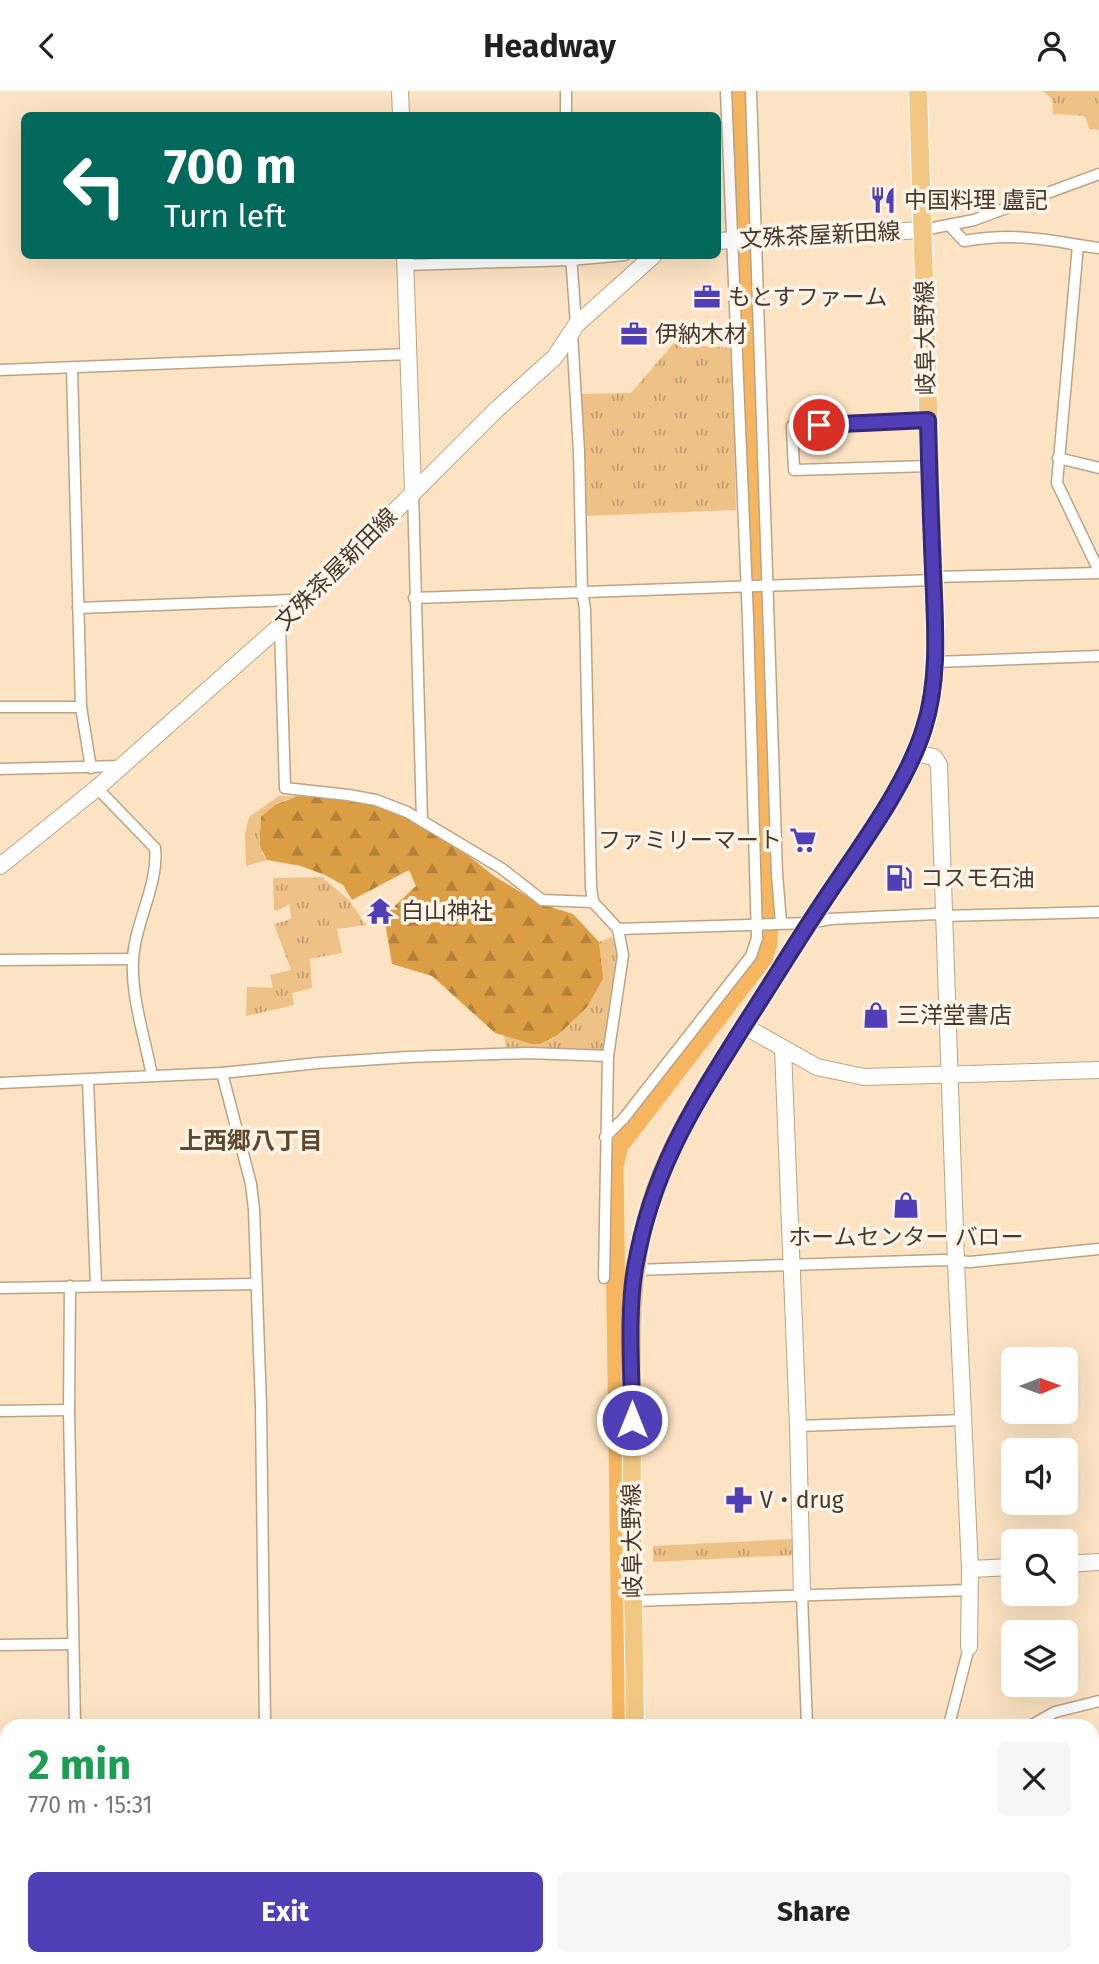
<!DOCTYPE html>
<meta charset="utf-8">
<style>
body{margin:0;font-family:"Fira Sans","Noto Sans JP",sans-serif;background:#f6f6f6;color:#222;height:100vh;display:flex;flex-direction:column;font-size:26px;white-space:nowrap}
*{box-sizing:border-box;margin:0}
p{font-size:23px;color:#767676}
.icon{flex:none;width:38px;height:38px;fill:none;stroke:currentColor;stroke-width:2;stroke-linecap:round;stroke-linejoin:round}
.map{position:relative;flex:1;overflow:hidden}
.sheet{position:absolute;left:0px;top:1628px;width:1099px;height:247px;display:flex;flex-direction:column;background:#fff;border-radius:21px 21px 0 0;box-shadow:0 7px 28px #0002}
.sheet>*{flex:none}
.banner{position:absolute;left:21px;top:21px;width:700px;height:147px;border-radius:10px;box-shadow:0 7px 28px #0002;background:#00695c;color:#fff;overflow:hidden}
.needle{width:46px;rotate:89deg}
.tools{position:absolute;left:1001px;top:1256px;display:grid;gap:14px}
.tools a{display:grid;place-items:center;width:77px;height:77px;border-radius:10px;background:#fff;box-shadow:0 7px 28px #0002;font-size:35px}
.pin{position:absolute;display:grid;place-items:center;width:60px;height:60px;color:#fff;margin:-30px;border:4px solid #fff;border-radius:50%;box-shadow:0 2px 7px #0007}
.me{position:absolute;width:77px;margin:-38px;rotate:0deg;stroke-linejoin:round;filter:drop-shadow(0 0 5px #0008)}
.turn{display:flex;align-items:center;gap:24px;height:147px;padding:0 28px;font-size:32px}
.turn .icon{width:91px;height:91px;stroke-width:2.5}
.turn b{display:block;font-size:49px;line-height:60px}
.round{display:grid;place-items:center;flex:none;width:74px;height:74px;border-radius:10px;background:#f6f6f6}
.head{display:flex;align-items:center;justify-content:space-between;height:119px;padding:0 28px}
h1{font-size:42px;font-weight:700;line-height:52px;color:#1e9e55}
.cta{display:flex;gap:14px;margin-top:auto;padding:14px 28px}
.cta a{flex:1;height:80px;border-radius:10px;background:#513fb7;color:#fff;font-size:28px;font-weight:700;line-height:80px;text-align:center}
.cta a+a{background:#f6f6f6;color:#222}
header{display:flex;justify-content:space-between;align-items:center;height:91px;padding:0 28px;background:#fff;font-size:32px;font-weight:700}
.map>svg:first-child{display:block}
.grass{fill:url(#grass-tufts)}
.forest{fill:url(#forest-firs)}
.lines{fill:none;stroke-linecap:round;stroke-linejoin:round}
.river{stroke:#f5b65f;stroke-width:19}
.street-casing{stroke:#bba486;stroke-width:13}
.secondary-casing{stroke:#bba486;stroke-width:18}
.primary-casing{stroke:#fff;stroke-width:20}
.street{stroke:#fff;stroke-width:10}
.secondary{stroke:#fff;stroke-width:16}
.primary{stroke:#f1c783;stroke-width:18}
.route-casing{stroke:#352977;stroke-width:18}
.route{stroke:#513fb7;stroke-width:12}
.labels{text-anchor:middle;stroke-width:7;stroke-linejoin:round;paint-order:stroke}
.poi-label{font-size:23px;fill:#43392d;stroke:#fdf3e6;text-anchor:start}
.street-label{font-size:23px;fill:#43392d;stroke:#fdf3e6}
.neighbourhood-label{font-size:24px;font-weight:bold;fill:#5e492e;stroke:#fdf3e6}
</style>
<header><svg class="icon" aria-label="back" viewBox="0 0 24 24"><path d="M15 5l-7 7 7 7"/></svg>Headway<svg class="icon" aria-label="person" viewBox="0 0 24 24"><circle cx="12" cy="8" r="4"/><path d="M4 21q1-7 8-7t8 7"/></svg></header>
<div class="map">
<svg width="1099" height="1873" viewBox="0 0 1099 1873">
<defs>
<pattern id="grass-tufts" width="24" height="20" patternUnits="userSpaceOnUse" patternTransform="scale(1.75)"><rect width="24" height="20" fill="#eec187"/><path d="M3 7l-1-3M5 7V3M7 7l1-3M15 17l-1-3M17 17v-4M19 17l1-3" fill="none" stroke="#c29e6f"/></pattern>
<pattern id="forest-firs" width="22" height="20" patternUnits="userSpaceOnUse" patternTransform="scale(1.75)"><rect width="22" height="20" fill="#db9e44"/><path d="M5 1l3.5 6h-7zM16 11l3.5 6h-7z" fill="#b38239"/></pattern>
</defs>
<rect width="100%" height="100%" fill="#fce3c3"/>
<g class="grass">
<path d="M1043,0H1099V39L1089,38L1085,25L1053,23L1052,8Z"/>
<path d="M673,253L732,257L736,419L586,425L577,303L631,302Z"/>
<path d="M279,705H298L283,710L262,762L267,769L246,775L245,743L249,726Z"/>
<path d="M322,786L349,809L366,834L337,838L342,862L310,868L312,897L292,902L294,914L246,925L247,896L273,897L270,884L291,879L274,833L291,828L290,813L277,820L274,818L273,787Z"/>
<path d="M612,846L618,861L607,955L602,959L506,958L504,945L540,953L559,944L602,888L599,851Z"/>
<path d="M794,1448L795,1464L653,1471V1455Z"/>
</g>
<g class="forest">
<path d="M298,705L340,707L379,714L407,725L442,744L494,785L538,812L573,823L599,851L603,888L587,916L558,944L540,953H532L495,942L432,885L392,873L384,825L416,795L409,779L352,809L343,794L325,784L301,775L267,769L260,755L261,726L275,714Z"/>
<path d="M1092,1742L1099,1752V1873H1078L1063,1867H1092Z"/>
</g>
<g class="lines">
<g class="river">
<path d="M622,1634L614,1075L619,1055L764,866L768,852L769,821L741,0"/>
<path d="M342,1873L345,1867"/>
</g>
<defs>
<g id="street">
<path d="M566,0V24"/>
<path d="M751,0L777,783L781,832"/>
<path d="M949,134L964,150C1006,143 1036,146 1078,154L1057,392L1099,480"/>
<path d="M923,139L974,129L1099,83"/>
<path d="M1078,154L1099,157"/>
<path d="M571,164L576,234"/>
<path d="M405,174L571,169L625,164"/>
<path d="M572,242L579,361L582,500L585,518L591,796L593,811L618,838L623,864L608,965L604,1187"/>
<path d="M72,277L81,616L91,677"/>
<path d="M0,279L410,263"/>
<path d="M928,329L792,335L794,379L929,375"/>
<path d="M1058,367L1099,377"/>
<path d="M413,401L422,730"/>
<path d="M933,486L1099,482"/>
<path d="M414,507L933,489"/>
<path d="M78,517L292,509L303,512"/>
<path d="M280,535L285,697L348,704L376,709L407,721L501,777L542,809L593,811"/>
<path d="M935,571L1099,565"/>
<path d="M0,616H81"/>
<path d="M0,678L122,675"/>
<path d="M97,697L155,757C159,793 135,831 133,868C131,907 145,947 152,985"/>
<path d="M618,838L809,832L830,828L937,823L944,825L1099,821"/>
<path d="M0,869L133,868"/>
<path d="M222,982L251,1093L254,1119L261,1315L265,1634"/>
<path d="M88,989L96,1194"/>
<path d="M0,992L222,982L318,972L408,966L528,962L608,965"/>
<path d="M605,1046L624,1027L751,865L757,847L748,528L726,0"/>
<path d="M635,1179L943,1169L970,1171L1099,1158"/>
<path d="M70,1195L69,1319L75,1634"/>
<path d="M0,1197L256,1193"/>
<path d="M0,1320L69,1319"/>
<path d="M798,1335L964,1329"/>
<path d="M802,1504L807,1634"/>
<path d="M633,1510L970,1499"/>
<path d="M0,1554L73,1553"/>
<path d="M949,1634L969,1556"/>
<path d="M1032,1634L1055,1621L1099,1610"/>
<path d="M0,1782L7,1781"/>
<path d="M268,1867V1873"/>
<path d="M986,1867V1873"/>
<path d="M349,1873L352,1867"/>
<path d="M645,1873V1867"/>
<path d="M712,1873L722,1867"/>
</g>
<g id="secondary">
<path d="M400,0L401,24"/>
<path d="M718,150L923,139"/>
<path d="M405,164L413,401"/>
<path d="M915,662L934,666L939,674L956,1171L970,1478L969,1556"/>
<path d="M0,775L97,697L280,535L496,319L555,266L576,234L654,164"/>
<path d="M744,935L817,976L864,986L1099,979"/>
<path d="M783,958L798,1335L802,1504"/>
<path d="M1066,1473L1099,1471"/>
<path d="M970,1478L1013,1476"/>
</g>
<g id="primary">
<path d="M635,1634C634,1532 631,1429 632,1326C632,1245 628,1164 659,1086C681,1031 714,982 746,932C777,883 807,835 839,787C870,741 906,692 924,638C935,604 935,568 935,532L918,0"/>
<path d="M552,1873L555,1867"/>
</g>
</defs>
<use href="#street" class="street-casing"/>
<use href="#secondary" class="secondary-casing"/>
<use href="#primary" class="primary-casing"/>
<use href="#street" class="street"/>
<use href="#secondary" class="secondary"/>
<use href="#primary" class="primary"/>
</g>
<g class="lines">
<defs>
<path id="route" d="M632,1329C632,1281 627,1224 635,1177C652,1078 693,1016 745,933C771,893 795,853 821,814C855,762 906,696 924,637C940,587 935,533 933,481C931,430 929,380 928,329L819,334"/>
</defs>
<use href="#route" class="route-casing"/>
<use href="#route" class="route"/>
</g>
<defs>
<symbol id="restaurant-bare" viewBox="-9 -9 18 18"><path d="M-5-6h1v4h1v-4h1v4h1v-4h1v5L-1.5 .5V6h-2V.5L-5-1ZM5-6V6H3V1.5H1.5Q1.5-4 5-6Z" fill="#513fb7" stroke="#fdf3e6" stroke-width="2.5" paint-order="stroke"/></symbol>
<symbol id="office-bare" viewBox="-9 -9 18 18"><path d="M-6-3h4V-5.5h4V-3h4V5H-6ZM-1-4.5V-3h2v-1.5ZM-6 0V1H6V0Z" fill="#513fb7" stroke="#fdf3e6" stroke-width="2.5" paint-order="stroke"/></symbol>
<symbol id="supermarket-bare" viewBox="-9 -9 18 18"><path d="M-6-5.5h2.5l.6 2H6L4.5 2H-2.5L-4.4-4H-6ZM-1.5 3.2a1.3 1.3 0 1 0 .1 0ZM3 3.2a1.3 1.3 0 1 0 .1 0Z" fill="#513fb7" stroke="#fdf3e6" stroke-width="2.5" paint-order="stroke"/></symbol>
<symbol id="fuel-bare" viewBox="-9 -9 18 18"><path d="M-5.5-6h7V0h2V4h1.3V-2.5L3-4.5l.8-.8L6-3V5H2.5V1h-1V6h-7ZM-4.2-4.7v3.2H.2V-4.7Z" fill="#513fb7" stroke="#fdf3e6" stroke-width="2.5" paint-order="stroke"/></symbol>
<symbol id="temple-bare" viewBox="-9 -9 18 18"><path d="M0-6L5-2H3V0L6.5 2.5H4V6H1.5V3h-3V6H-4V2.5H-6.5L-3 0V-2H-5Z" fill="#513fb7" stroke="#fdf3e6" stroke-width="2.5" paint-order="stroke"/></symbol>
<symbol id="shop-bare" viewBox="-9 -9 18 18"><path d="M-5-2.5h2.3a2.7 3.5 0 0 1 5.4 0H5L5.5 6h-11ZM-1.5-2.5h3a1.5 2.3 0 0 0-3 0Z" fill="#513fb7" stroke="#fdf3e6" stroke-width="2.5" paint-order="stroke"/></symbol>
<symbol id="pharmacy-bare" viewBox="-9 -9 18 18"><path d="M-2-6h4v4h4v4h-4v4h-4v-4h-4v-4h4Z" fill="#513fb7" stroke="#fdf3e6" stroke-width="2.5" paint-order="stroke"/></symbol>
</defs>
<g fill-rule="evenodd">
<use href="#restaurant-bare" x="864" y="90" width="38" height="38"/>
<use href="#office-bare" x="688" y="187" width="38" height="38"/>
<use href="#office-bare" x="615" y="224" width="38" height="38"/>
<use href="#supermarket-bare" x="784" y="730" width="38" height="38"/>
<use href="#fuel-bare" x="880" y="768" width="38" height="38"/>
<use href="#temple-bare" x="361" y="801" width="38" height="38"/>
<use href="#shop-bare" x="857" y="905" width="38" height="38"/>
<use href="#shop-bare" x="887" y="1095" width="38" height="38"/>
<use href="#pharmacy-bare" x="720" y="1390" width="38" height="38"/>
</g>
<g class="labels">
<g class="poi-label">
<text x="904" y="117">中国料理 盧記</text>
<text x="728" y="214">もとすファーム</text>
<text x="655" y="251">伊納木材</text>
<text x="782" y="757" text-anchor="end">ファミリーマート</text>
<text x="920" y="795">コスモ石油</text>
<text x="401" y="828">白山神社</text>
<text x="897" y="932">三洋堂書店</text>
<text x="906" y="1154" text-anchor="middle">ホームセンター バロー</text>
<text x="760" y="1417">V・drug</text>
</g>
<g class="street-label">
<text transform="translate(820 144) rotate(-3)" y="8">文殊茶屋新田線</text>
<text transform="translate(925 247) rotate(-91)" y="8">岐阜大野線</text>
<text transform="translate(336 478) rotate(-45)" y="8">文殊茶屋新田線</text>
<text transform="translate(632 1450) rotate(-91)" y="8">岐阜大野線</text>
</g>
<g class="neighbourhood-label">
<text x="251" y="1058">上西郷八丁目</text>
</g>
</g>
</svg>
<div class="tools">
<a><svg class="needle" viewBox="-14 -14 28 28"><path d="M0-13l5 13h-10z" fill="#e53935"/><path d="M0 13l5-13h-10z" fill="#767676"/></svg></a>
<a><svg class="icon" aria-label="sound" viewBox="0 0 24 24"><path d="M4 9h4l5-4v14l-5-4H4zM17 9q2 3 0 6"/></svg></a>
<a><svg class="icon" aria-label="search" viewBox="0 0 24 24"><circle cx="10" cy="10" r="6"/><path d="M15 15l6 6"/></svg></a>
<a><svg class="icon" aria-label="layers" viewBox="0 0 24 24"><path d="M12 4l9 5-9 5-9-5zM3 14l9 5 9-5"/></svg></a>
</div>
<div class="pin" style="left:819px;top:334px;background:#d93025"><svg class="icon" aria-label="arrive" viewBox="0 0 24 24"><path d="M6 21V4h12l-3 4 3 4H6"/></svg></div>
<svg class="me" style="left:632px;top:1329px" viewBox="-20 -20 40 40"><circle r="17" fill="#513fb7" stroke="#fff" stroke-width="3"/><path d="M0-11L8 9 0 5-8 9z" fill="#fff"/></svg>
<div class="banner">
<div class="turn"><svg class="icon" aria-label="left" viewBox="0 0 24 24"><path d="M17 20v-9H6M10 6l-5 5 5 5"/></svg><div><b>700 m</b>Turn left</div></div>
</div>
<section class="sheet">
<div class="head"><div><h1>2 min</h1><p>770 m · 15:31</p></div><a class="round"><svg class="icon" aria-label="close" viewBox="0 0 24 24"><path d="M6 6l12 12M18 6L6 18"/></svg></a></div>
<div class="cta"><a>Exit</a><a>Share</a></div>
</section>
</div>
